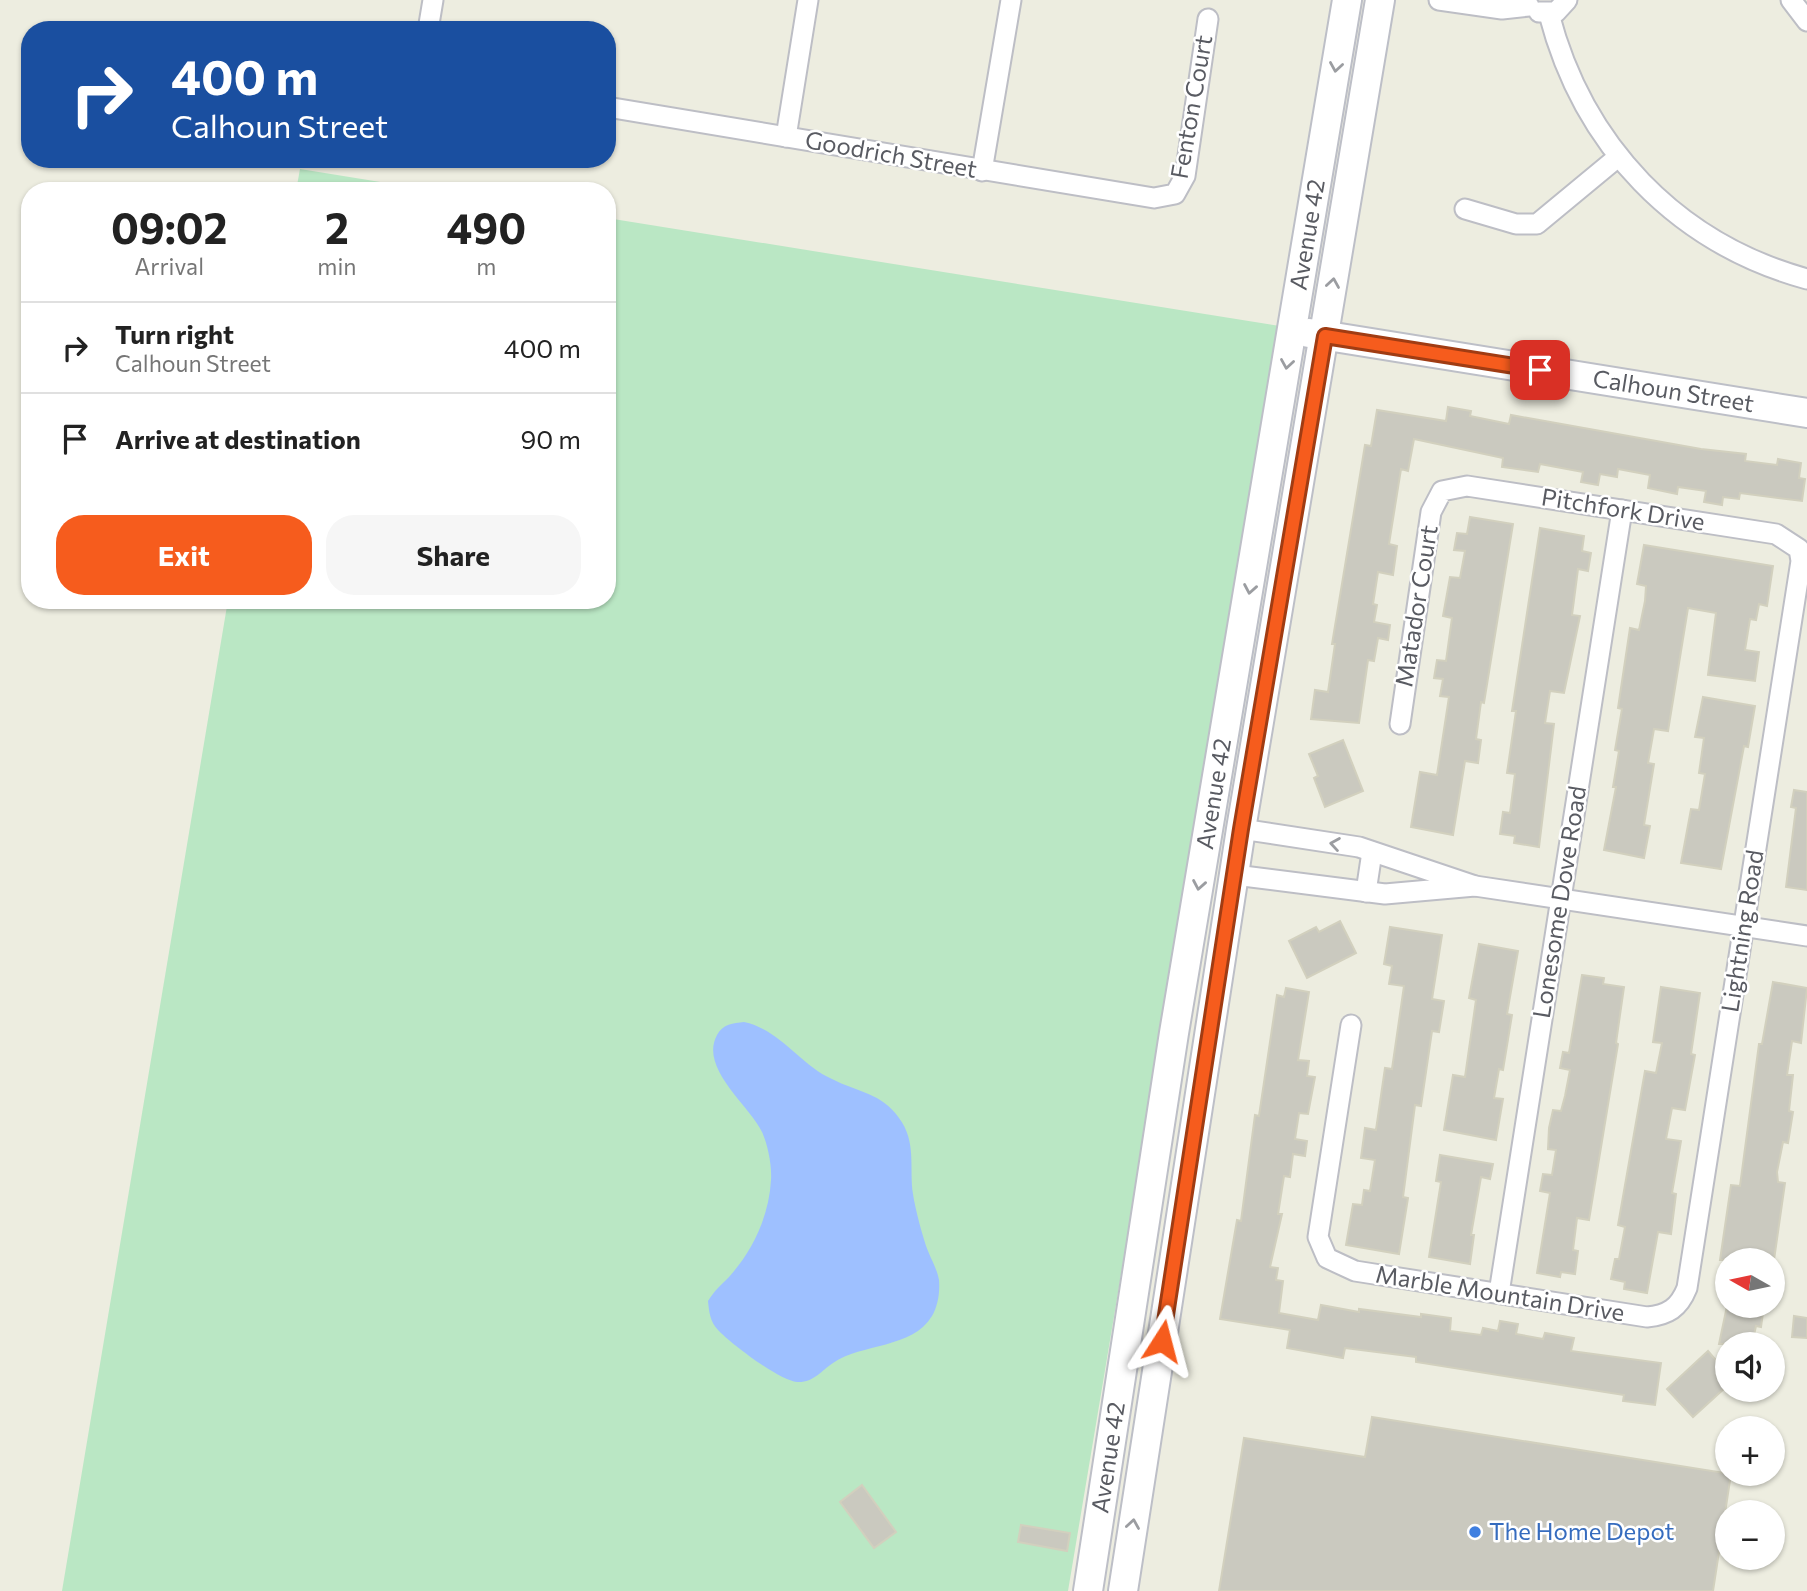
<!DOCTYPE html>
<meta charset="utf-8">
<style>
body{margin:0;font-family:Commissioner,sans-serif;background:#f6f6f6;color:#222;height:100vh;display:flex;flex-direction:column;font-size:26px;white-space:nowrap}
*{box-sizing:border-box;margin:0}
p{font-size:23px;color:#767676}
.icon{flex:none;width:38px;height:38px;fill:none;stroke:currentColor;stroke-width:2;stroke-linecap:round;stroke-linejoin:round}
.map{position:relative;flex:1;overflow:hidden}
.details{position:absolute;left:21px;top:182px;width:595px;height:427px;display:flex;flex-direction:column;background:#fff;border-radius:28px;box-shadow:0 2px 5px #0004}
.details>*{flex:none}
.hud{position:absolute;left:21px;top:21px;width:595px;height:147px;border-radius:28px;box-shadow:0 2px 5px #0004;background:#1a4fa0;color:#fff;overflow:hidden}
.needle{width:46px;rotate:279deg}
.controls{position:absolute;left:1715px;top:1248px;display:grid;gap:14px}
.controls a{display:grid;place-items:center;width:70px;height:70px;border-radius:50%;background:#fff;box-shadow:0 2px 5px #0004;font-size:35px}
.pin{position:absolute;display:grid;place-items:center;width:60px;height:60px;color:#fff;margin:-30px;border-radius:14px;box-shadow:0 4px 10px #0006}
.me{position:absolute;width:77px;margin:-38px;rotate:9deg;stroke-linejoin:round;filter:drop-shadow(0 0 5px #0008)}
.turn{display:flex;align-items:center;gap:24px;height:147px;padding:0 35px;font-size:32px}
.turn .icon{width:91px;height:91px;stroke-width:2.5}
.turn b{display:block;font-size:49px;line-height:60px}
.eta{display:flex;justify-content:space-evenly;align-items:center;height:119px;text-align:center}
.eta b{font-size:42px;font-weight:700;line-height:49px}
.cta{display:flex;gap:14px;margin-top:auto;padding:14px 35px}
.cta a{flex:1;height:80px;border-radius:28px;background:#f65c1d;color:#fff;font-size:28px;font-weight:700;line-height:80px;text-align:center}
.cta a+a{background:#f6f6f6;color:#222}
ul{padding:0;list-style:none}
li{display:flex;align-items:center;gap:21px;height:91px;padding:0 35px;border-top:2px solid #e0e0e0}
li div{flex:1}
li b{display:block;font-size:26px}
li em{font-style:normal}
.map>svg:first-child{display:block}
.green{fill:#bae7c4}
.water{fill:#9ec0ff}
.building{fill:#cac9bf;stroke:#d2d0be;stroke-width:2}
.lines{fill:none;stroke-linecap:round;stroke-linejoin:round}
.street-casing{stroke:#bdbec5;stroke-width:23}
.secondary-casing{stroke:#bdbfc7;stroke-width:32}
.street{stroke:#fff;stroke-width:19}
.secondary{stroke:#fff;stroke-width:28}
.oneway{stroke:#9b9da1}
.route-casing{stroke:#a03c13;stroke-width:18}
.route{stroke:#f65c1d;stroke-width:12}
.shop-dot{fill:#3f7fe0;stroke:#fff;stroke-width:2.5}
.labels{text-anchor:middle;stroke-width:5;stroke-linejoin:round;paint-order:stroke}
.street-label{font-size:24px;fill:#595b62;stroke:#fff}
.shop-label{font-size:24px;fill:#366cbe;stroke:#fff;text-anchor:start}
</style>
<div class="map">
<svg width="1807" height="1591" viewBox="0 0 1807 1591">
<rect width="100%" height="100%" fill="#edede0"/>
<g class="green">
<path d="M300,169L436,191H296Z"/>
<path d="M607,218L1280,326L1068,1591H62L228,600H607Z"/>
</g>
<path class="water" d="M744,1022C781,1030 799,1064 832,1079C857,1092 882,1093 899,1118C917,1142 909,1168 913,1194C915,1208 923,1238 928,1251C932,1261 937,1269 939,1280C940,1292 938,1306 932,1316C912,1349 862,1343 833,1363C821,1371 813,1383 797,1382C780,1381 730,1343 718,1330C710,1322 709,1311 708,1301C714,1291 721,1285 729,1277C753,1250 769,1216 771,1180C772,1166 768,1145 762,1132C749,1105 699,1068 717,1035C723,1024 733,1023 744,1022Z"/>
<g class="building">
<path d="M1448,407L1471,411L1470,416L1509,424L1511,415L1701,449L1746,454L1745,461L1777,465L1778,459L1801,463L1799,478L1805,479L1802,501L1740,493L1739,499L1723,497L1722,505L1704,502L1706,491L1678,487L1677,494L1648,488L1650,475L1618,469L1617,477L1600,474L1598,485L1581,482L1583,472L1540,464L1538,472L1502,467L1503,458L1414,439L1408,471L1401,469L1389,544L1397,546L1393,575L1378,572L1373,604L1377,605L1374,622L1390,625L1388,640L1378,638L1374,661L1368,660L1359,723L1311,719L1315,690L1328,692L1335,644H1332L1365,445L1371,446L1377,410L1446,421Z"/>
<path d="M1470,517L1513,524L1484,703L1481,702L1476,739L1481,740L1478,763L1465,761L1453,835L1411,827L1420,772L1437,775L1449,697L1440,696L1443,679L1434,678L1437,660L1446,661L1452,618L1443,616L1450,577L1460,578L1465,551L1454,550L1457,533L1467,534Z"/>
<path d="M1540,528L1584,536L1582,551L1591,553L1588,571L1578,569L1572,615L1580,616L1564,693L1550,691L1545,723L1554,724L1539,847L1514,843L1515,836L1500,834L1503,812L1510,813L1515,774L1507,773L1516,711H1512Z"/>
<path d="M1644,545L1773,566L1767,606L1759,604L1756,620L1750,619L1745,650L1759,652L1755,681L1708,675L1716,613L1688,608L1668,731L1654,729L1648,763L1654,764L1644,825L1650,826L1644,858L1604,850L1616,787H1613L1619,751L1615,750L1622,709L1618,708L1630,628L1639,630L1645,601L1646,586L1637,584Z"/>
<path d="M1703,697L1755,706L1748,747L1744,746L1721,869L1681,863L1691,809L1699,810L1705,774L1699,773L1704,738L1695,737Z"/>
<path d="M1343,740L1363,791L1325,807L1314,778L1318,776L1309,754Z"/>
<path d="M1794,790L1807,792V890L1786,887L1796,808L1791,807Z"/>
<path d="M1340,921L1356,953L1307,978L1289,941L1316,927L1319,932Z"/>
<path d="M1390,927L1442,935L1432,999L1444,1001L1439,1032L1432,1031L1421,1106L1415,1105L1403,1197L1408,1198L1399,1254L1346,1245L1353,1204L1362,1205L1364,1190L1370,1191L1375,1160L1361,1158L1365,1128L1376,1130L1385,1068L1392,1069L1404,986L1389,984L1392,966L1384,964Z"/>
<path d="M1479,944L1518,951L1507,1014L1512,1015L1503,1070L1499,1069L1494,1098L1503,1099L1496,1140L1444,1130L1453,1075L1465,1077L1476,1000L1469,998Z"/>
<path d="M1582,975L1604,978L1603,984L1624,987L1616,1043L1618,1044L1589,1220L1577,1218L1573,1250L1578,1251L1575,1274L1561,1272L1560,1277L1537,1273L1550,1193L1540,1191L1543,1174L1552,1175L1556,1150L1548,1149L1549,1128L1553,1110L1561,1111L1565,1096L1570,1070L1560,1068L1563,1052L1569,1053Z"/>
<path d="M1773,982L1807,988L1801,1043L1792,1041L1787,1075H1793L1789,1111L1793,1112L1788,1143L1783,1142L1777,1172L1778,1182L1785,1183L1774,1260H1720L1731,1185L1740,1186L1759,1044H1762Z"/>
<path d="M1661,987L1700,993L1691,1054L1695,1055L1685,1110L1672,1108L1666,1139L1681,1141L1672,1193L1676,1194L1671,1234L1658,1232L1647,1293L1624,1289L1625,1282L1611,1279L1615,1259H1619L1625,1227L1618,1225L1645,1071L1656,1073L1662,1043L1653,1042Z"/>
<path d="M1286,988L1309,992L1298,1060L1309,1061L1307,1076L1315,1077L1308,1114L1299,1113L1295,1139L1307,1141L1305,1156L1293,1154L1290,1177L1284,1176L1278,1214H1282L1270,1267L1278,1268L1276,1280L1283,1281L1279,1313L1318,1320L1321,1305L1359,1312V1309L1421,1317V1314L1451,1318L1450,1331L1481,1335L1483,1328L1498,1331L1500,1321L1518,1324L1516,1334L1543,1339L1545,1333L1574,1338L1571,1351L1661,1363L1655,1405L1623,1401L1624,1395L1416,1362V1357L1345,1348L1343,1358L1287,1348L1290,1330L1220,1319L1237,1220L1241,1221L1255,1115L1259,1116L1277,995L1284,997Z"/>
<path d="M1440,1155L1493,1164L1490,1179L1481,1177L1471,1235H1474L1470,1264L1429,1257L1441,1182L1436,1181Z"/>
<path d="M1727,1306H1764L1761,1327L1756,1326L1752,1344H1719Z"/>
<path d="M1794,1316L1807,1318V1338L1792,1337Z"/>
<path d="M1708,1351L1727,1373V1386L1693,1417L1667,1389Z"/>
<path d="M1372,1417L1731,1474L1713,1591H1219L1244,1438L1365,1457Z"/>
<path d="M862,1485L896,1532L874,1548L840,1502Z"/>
<path d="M1021,1525L1070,1533L1067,1551L1018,1542Z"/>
</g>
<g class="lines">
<defs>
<g id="street">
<path d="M1439,0L1502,9L1529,6"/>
<path d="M1791,0L1807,21"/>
<path d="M1539,12H1556L1567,0"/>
<path d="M1549,14C1583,145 1676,243 1807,279"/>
<path d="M428,30L433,0"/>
<path d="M607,107L1154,198L1175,194L1185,176L1208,19"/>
<path d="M786,137L808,0"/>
<path d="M982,171L1011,0"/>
<path d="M1465,209L1516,224H1537L1618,157"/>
<path d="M1235,875L1385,894L1475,886L1359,847L1241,829"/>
<path d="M1475,886L1807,936"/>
<path d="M1366,892L1372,852"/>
<path d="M1351,1025L1318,1237L1327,1258L1355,1271L1647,1317C1668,1315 1679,1308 1687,1288L1801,561L1799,549L1776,534L1467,486L1442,491L1431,512L1400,724"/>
<path d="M1499,1293L1622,510"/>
</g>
<g id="secondary">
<path id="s1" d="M1309,333L1807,413"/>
<path id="s2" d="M1088,1591L1174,1033L1347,0"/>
<path d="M1123,1591L1241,829L1380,0"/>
</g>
</defs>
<use href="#street" class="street-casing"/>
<use href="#secondary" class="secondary-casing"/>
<use href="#street" class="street"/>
<use href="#secondary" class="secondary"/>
</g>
<defs><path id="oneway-chevron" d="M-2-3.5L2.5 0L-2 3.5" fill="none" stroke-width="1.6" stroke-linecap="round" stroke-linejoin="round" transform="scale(1.75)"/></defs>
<g class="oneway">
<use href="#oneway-chevron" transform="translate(1336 67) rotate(99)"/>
<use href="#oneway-chevron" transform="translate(1333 283) rotate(-81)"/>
<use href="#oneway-chevron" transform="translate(1287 364) rotate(99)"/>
<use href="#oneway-chevron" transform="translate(1250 589) rotate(100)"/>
<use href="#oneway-chevron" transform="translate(1335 844) rotate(-171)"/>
<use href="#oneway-chevron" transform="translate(1199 885) rotate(100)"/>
<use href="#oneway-chevron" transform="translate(1133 1524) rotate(-81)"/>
</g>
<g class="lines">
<defs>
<path id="route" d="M1162,1341L1241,829L1325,336L1540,370"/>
</defs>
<use href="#route" class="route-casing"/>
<use href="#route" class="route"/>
</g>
<circle class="shop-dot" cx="1475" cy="1532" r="7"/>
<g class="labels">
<g class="street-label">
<text transform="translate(1192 107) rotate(-80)" y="8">Fenton Court</text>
<text transform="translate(891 155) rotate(10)" y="8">Goodrich Street</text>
<text dy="8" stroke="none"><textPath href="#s2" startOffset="1374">Avenue 42</textPath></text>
<text dy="8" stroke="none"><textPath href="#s1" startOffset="369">Calhoun Street</textPath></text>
<text transform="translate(1623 510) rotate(9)" y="8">Pitchfork Drive</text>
<text transform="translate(1417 606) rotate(-81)" y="8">Matador Court</text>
<text dy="8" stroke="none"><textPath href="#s2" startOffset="807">Avenue 42</textPath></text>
<text transform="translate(1560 902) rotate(-81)" y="8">Lonesome Dove Road</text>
<text transform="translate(1743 931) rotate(-81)" y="8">Lightning Road</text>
<text transform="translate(1500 1294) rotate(9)" y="8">Marble Mountain Drive</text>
<text dy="8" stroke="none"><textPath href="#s2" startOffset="135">Avenue 42</textPath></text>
</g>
<g class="shop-label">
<text x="1489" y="1540">The Home Depot</text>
</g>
</g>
</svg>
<div class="controls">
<a><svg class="needle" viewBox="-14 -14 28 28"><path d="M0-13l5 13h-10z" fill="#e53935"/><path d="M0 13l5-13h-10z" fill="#767676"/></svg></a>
<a><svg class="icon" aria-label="sound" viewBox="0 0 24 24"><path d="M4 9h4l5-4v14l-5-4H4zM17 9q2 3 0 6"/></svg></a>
<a>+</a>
<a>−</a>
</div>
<div class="pin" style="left:1540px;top:370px;background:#d93025"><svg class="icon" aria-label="arrive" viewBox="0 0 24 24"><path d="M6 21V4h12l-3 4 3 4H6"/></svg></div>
<svg class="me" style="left:1162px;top:1341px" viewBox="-20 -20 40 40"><path d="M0-17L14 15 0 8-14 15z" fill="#f65c1d" stroke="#fff" stroke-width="4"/></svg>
<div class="hud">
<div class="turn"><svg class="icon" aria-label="right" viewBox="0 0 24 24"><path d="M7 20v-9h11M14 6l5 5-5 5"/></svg><div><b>400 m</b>Calhoun Street</div></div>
</div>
<section class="details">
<div class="eta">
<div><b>09:02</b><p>Arrival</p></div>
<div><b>2</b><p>min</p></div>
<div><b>490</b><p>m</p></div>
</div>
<ul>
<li><svg class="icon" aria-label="right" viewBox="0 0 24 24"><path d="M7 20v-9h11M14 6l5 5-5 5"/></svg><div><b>Turn right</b><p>Calhoun Street</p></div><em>400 m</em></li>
<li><svg class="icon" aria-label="arrive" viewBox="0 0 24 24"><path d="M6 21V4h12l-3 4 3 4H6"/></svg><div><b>Arrive at destination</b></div><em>90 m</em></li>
</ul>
<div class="cta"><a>Exit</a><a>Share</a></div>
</section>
</div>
